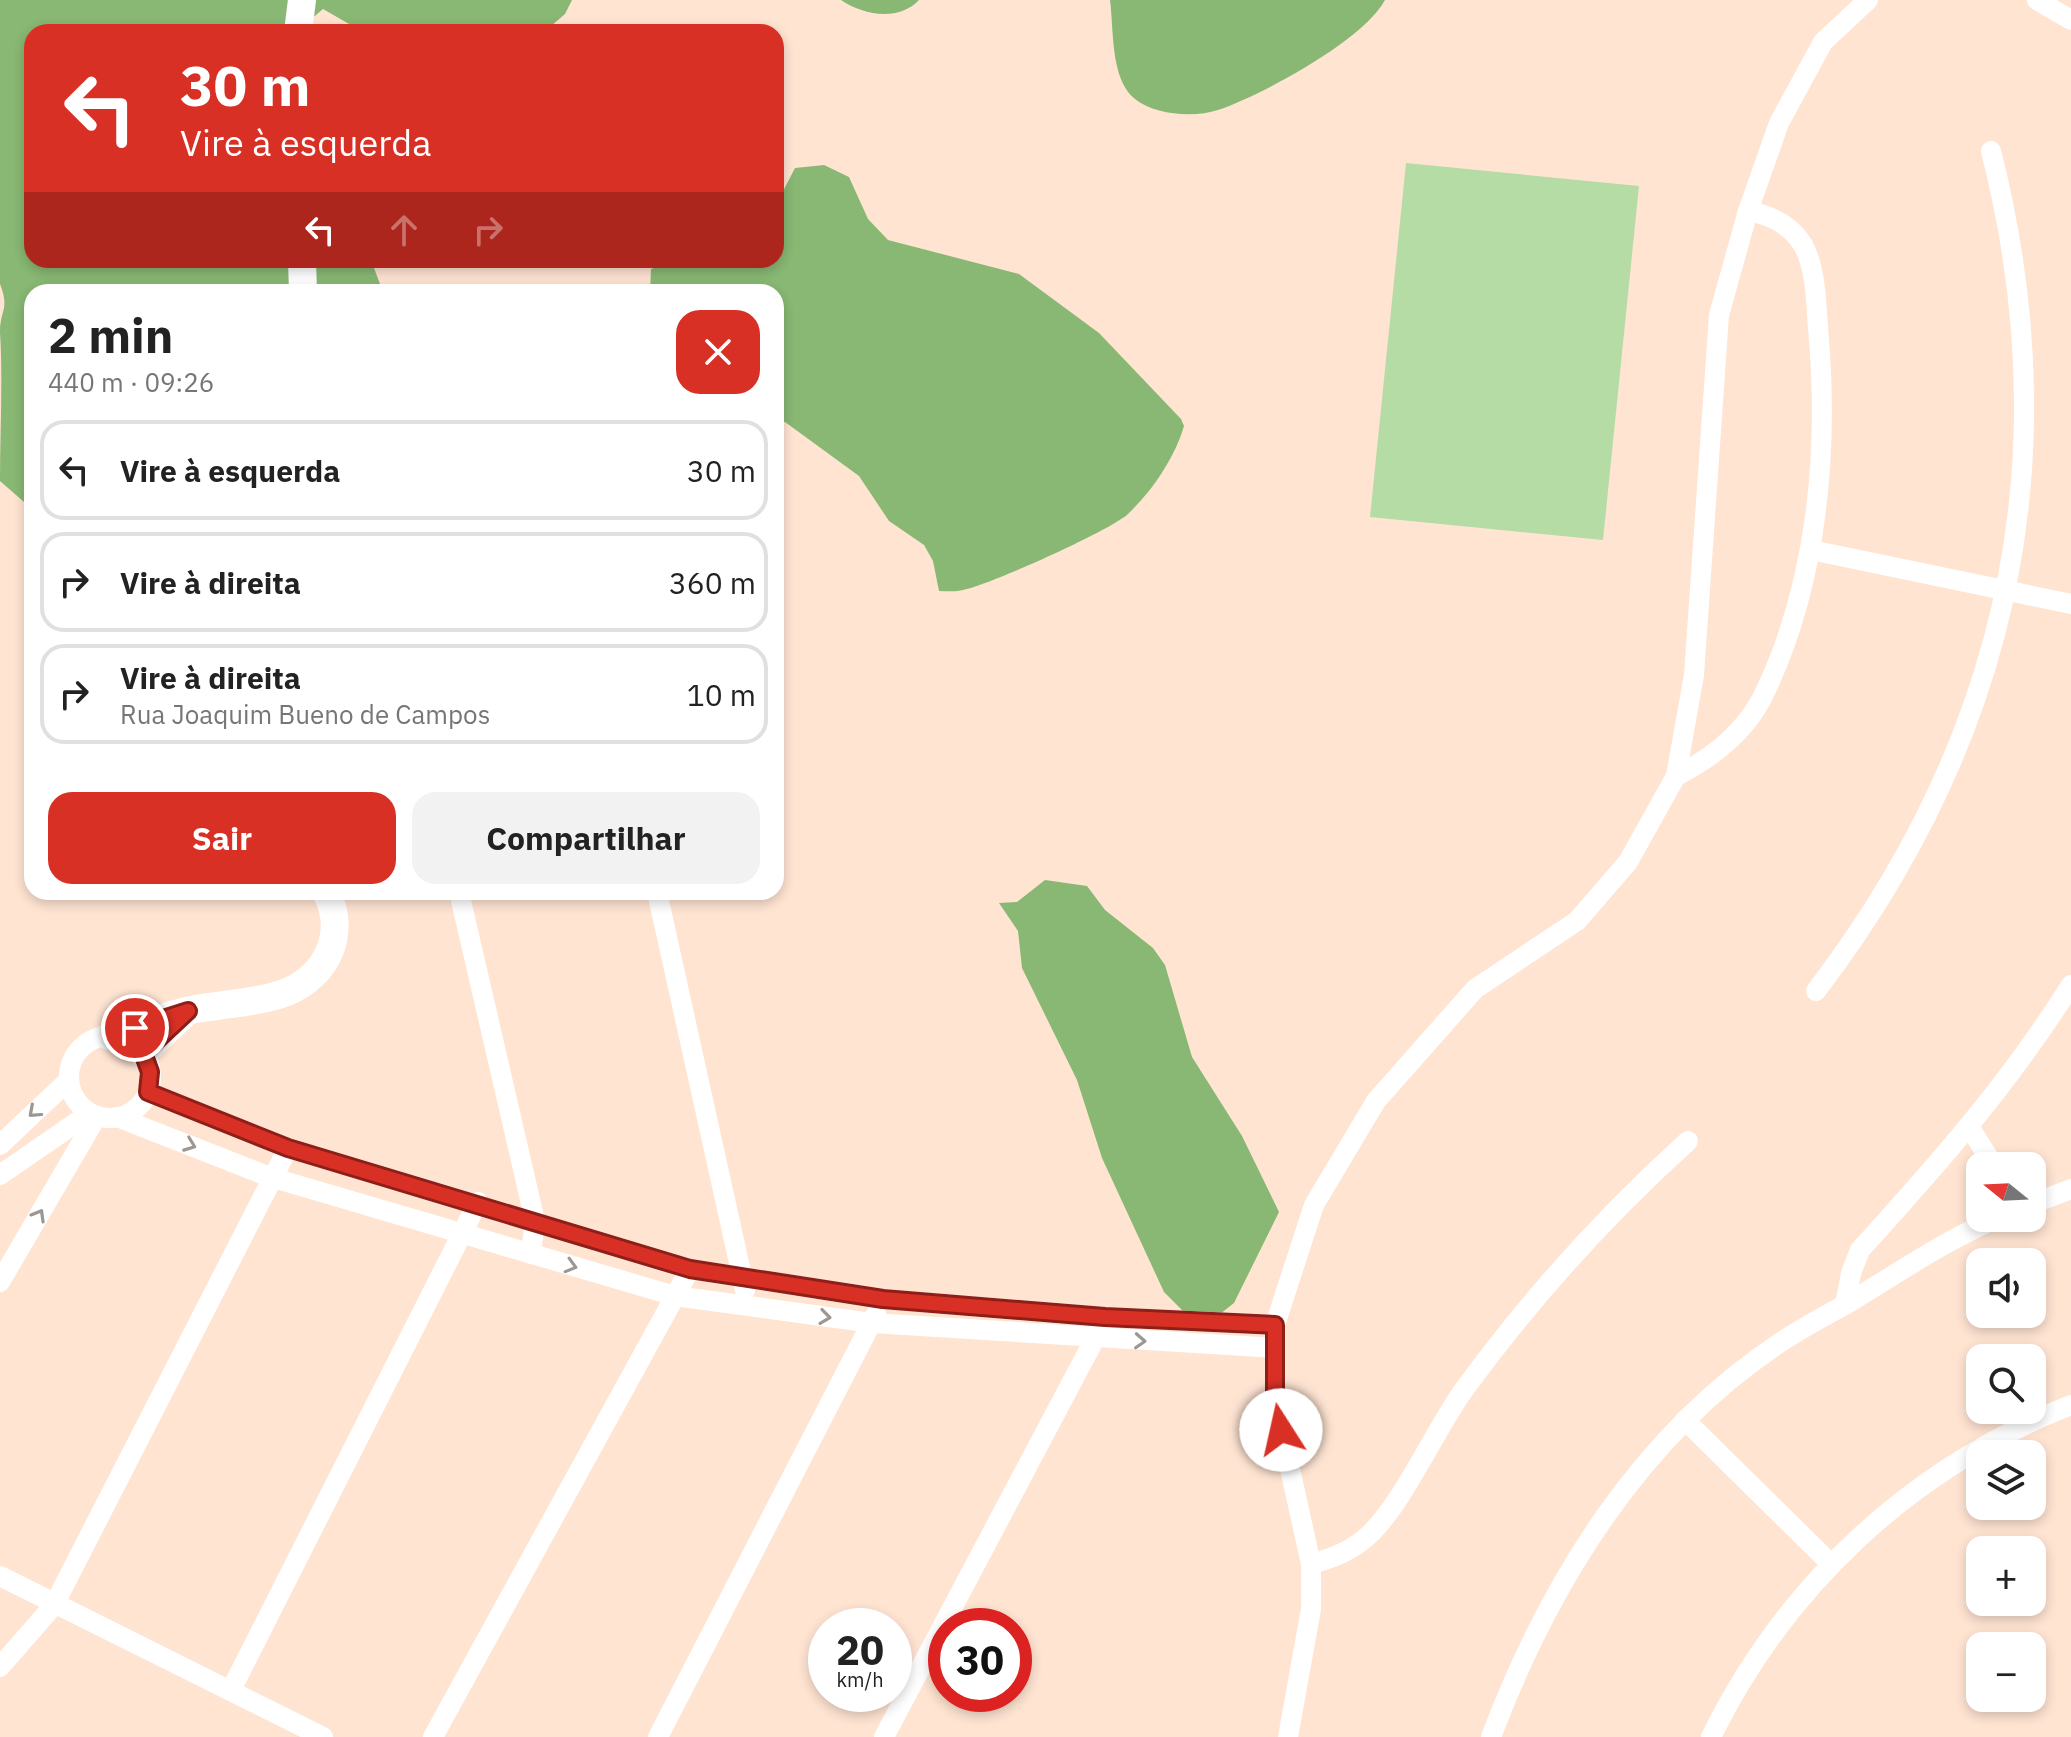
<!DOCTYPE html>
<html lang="pt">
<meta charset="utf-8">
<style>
body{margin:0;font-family:"IBM Plex Sans",sans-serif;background:#f2f2f2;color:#222;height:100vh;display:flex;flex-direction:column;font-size:30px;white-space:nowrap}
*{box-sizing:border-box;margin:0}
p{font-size:26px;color:#767676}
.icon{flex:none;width:44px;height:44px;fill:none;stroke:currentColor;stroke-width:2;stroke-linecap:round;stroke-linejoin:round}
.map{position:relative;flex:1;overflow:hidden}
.panel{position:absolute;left:24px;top:284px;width:760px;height:616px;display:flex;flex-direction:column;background:#fff;border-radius:24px;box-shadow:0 4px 12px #0003}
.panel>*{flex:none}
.guide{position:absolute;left:24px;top:24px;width:760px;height:244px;border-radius:24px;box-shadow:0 4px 12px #0003;background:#d93025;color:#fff;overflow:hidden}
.needle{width:52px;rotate:288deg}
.buttons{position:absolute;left:1966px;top:1152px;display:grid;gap:16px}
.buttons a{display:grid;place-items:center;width:80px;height:80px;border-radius:16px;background:#fff;box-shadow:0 4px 12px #0003;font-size:40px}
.speed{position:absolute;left:808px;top:1608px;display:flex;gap:16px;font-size:40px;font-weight:700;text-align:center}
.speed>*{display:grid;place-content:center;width:104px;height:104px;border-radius:50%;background:#fff;box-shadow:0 4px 12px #0003;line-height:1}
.speed small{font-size:20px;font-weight:400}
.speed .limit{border:12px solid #d22;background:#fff;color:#111}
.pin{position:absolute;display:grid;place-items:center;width:68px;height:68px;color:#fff;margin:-34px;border:4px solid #fff;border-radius:50%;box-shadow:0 2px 8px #0007}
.me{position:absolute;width:88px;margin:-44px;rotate:350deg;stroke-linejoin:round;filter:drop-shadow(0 0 6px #0008)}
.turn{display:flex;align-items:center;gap:28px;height:168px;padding:0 24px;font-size:36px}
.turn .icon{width:104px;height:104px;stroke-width:2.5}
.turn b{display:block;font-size:56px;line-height:68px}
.lanes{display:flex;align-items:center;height:76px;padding:0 24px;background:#0003;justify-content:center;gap:40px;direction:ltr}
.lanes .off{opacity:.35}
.round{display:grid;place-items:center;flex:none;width:84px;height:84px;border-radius:24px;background:#f2f2f2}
.summary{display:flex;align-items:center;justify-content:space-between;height:136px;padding:0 24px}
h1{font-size:48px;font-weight:800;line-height:60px}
.cta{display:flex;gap:16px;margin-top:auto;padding:16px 24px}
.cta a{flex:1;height:92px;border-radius:24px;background:#d93025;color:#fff;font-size:32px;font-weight:800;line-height:92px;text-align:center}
.cta a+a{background:#f2f2f2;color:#222}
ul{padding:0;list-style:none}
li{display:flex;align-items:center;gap:24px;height:100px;margin:0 16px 12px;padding:0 8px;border:4px solid #e0e0e0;border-radius:24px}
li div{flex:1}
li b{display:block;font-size:30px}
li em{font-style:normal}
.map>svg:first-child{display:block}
.green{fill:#b6dca6}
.forest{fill:#88b873}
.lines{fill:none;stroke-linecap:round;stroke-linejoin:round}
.street{stroke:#fff;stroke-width:20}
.secondary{stroke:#fff;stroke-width:28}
.oneway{stroke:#9c9793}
.route-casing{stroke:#8d1f18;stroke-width:20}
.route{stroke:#d93025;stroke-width:14}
</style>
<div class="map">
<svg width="2071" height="1737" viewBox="0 0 2071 1737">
<rect width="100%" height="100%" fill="#ffe4d2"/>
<path class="green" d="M1406,163L1639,186L1603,540L1370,517Z"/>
<g class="forest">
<path d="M0,0H572L565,14L544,32H363L323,9L296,32H32V260H371L383,292H32V509L0,481C0,432 3,380 0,332C0,309 10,310 0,284Z"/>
<path d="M841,0H919C898,22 863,15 841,0Z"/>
<path d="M1110,0H1385C1364,40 1262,95 1218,110C1194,118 1155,115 1135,99C1110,79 1114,30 1110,0Z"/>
<path d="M824,165L849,177L868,219L888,240L1019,274L1099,333L1181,419L1184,426C1175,457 1153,490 1129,513C1114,529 987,586 963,590C956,592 947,591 939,591L933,561L924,545L889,521L859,476L785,422L776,424V292H650L651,269L682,260H776V205L795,168Z"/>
<path d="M1045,880L1087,886L1105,910L1153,948L1165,965L1192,1057L1242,1136L1279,1212L1234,1303L1201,1329L1164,1292L1102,1158L1077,1080L1022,968L1018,931L999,903L1017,902Z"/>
</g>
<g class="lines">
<g class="street">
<path d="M2037,0L2071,20"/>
<path d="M1811,550L2071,604"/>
<path d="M1676,776C1714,757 1748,730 1766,690C1818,579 1829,448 1818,328C1816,302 1816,268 1803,245C1791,225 1770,215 1748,211"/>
<path d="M459,892L535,1221L531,1254"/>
<path d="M657,892L745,1290"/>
<path d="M1816,991C2009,738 2069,459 1991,151"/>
<circle cx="110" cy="1077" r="41"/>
<path d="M148,1092L288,1148L690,1269L883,1299L1105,1317L1275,1325"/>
<path d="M117,1117L270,1177L675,1296L872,1323L1275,1348"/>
<path d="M1970,1128L1994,1166"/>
<path d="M0,1145L69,1080"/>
<path d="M0,1175L90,1113"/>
<path d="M2032,1204L2071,1189"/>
<path d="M0,1282L97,1116"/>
<path d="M1845,1305L1851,1273L1860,1250C1939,1163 2008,1085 2071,985"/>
<path d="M1685,1420L1830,1563"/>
<path d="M1311,1564C1333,1558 1352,1551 1370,1534C1404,1501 1434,1432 1463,1391C1530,1299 1604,1217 1688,1141"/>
<path d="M0,1576L323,1737"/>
<path d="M0,1667L54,1605L288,1148"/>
<path d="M231,1690L478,1202"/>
<path d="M433,1737L690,1269"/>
<path d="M658,1737L876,1314"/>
<path d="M884,1737L1101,1327"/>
<path d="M1288,1737L1311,1609V1564L1275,1401V1325L1314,1205L1376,1101L1475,989L1577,921L1628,862L1676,776L1694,675L1719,315L1748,211L1779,123L1823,42L1868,0"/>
<path d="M1491,1737C1549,1583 1641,1434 1781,1342C1805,1326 1831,1313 1855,1299C1902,1270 1947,1240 1997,1218"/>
<path d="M1711,1737C1786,1584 1913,1467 2071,1405"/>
</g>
<g class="secondary">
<path d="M298,32L302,0"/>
<path d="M302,260L303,292"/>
<path d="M109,1036C136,1027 163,1016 191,1010C221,1004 259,1003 287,992C328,975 347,932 326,892"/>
<path d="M143,1053L183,1015"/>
</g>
</g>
<defs><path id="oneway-chevron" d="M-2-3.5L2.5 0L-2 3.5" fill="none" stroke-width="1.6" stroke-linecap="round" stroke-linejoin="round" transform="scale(2)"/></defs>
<g class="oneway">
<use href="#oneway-chevron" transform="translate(34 1112) rotate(138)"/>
<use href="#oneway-chevron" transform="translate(190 1145) rotate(21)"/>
<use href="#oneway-chevron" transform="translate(39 1215) rotate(-60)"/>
<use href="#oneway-chevron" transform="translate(571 1266) rotate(16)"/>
<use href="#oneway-chevron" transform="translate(825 1317) rotate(8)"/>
<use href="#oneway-chevron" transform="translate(1140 1341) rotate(3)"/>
</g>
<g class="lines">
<defs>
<path id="route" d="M135,1028L188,1011L143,1053L150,1072L148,1092L288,1148L690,1269L883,1299L1105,1317L1275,1325V1401L1281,1430"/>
</defs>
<use href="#route" class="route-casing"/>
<use href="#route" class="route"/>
</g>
</svg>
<div class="buttons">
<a><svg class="needle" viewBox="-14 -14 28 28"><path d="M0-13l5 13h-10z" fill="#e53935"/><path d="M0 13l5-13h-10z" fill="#767676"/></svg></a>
<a><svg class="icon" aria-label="sound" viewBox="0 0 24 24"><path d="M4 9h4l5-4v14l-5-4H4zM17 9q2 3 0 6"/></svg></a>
<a><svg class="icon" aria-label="search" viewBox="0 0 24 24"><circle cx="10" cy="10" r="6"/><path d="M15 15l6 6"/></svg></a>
<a><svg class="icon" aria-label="layers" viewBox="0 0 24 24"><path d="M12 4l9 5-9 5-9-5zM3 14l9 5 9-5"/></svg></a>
<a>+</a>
<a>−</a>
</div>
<div class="speed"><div>20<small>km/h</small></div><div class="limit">30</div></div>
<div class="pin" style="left:135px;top:1028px;background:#d93025"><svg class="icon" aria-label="arrive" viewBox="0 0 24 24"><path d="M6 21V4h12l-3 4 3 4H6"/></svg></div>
<svg class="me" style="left:1281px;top:1430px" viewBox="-20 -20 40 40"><circle r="19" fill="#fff"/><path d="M0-13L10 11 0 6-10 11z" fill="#d93025"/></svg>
<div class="guide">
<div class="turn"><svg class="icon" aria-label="left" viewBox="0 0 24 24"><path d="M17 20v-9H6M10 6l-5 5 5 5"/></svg><div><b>30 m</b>Vire à esquerda</div></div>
<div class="lanes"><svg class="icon" aria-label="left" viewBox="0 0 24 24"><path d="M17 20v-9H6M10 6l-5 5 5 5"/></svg><svg class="icon off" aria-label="ahead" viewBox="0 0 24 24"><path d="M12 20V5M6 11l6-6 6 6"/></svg><svg class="icon off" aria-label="right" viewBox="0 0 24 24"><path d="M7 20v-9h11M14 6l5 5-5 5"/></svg></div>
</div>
<section class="panel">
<div class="summary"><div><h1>2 min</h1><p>440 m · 09:26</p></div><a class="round" style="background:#d93025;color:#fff"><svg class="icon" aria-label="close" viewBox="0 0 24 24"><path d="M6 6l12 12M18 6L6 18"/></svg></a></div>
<ul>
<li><svg class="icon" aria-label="left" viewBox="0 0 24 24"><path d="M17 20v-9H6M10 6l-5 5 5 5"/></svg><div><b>Vire à esquerda</b></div><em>30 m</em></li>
<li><svg class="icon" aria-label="right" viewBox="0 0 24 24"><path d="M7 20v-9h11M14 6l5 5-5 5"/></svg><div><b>Vire à direita</b></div><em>360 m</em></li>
<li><svg class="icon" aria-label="right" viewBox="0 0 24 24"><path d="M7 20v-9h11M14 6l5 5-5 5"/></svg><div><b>Vire à direita</b><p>Rua Joaquim Bueno de Campos</p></div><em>10 m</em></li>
</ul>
<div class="cta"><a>Sair</a><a>Compartilhar</a></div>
</section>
</div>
